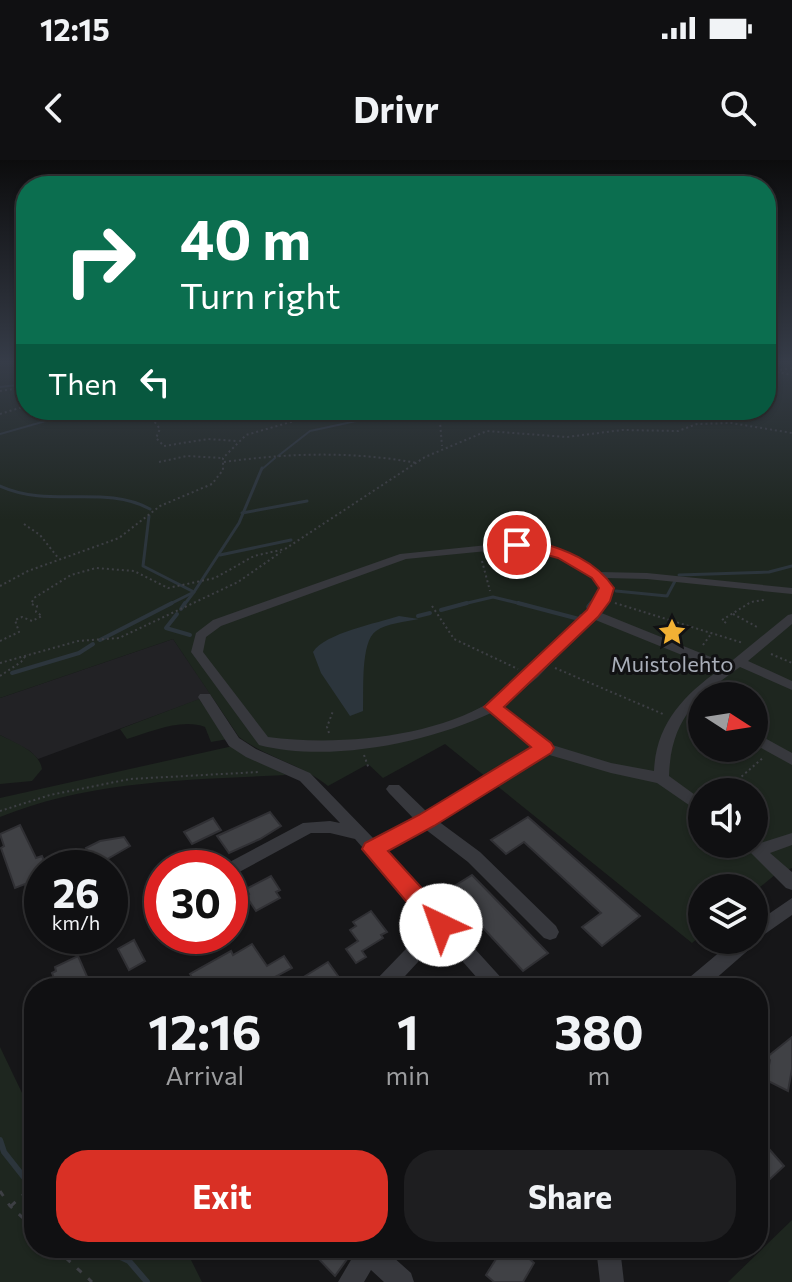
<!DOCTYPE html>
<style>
body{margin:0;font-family:Commissioner,sans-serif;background:#1e1e20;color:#f1f3f6;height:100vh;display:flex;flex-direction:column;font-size:30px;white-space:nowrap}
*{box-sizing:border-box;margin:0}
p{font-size:26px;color:#9c9d9f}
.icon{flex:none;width:44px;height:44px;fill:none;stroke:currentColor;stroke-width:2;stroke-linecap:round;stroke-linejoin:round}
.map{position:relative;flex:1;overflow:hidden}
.side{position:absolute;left:24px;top:818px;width:744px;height:280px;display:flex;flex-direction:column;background:#101012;border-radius:32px;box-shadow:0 2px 6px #0004,0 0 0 2px #303032}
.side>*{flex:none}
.banner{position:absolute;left:16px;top:16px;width:760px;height:244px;border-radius:32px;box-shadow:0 2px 6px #0004,0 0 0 2px #303032;background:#0b6e4f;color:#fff;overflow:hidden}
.needle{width:52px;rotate:102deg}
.buttons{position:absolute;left:688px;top:522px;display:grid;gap:16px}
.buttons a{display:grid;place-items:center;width:80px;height:80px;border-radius:50%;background:#101012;box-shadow:0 2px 6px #0004,0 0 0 2px #303032;font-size:40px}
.speed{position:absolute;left:24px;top:690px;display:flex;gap:16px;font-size:40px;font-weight:700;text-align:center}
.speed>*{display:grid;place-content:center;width:104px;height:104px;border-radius:50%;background:#101012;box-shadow:0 2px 6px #0004,0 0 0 2px #303032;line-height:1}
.speed small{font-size:20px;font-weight:400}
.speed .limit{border:12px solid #d22;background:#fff;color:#111}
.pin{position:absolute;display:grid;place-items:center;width:68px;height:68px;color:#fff;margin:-34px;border:4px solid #fff;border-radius:50%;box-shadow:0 2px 8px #0007}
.me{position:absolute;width:88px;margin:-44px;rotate:318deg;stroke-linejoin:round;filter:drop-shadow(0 0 6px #0008)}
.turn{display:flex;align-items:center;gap:28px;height:168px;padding:0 32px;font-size:36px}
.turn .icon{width:104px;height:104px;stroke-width:2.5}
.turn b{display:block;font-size:56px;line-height:68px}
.then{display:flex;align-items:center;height:76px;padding:0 32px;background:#0003;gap:16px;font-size:30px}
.eta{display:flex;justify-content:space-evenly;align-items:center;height:136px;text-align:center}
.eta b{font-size:48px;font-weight:700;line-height:56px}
.primary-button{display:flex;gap:16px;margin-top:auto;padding:16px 32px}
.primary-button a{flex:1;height:92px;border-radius:32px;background:#d93025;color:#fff;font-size:32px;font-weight:700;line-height:92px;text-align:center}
.primary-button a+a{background:#1e1e20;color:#f1f3f6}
.status{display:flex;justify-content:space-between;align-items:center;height:56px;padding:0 40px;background:#101012;direction:ltr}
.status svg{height:22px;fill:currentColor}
header{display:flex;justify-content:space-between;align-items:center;height:104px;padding:0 32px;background:#101012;font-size:36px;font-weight:700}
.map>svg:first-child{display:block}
.built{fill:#222225}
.green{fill:#1e261f;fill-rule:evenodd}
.water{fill:#2c353c}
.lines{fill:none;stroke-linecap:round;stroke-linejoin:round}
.stream-far3{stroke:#2c353c;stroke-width:2}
.stream-far2{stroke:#2c353c;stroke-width:3}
.stream-far1{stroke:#2c353c;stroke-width:4}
.stream{stroke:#2c353c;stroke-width:6}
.building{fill:#404145;stroke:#303034;stroke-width:2}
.path-far1{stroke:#3d3f44;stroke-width:2;stroke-dasharray:2 3;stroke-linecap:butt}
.path{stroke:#3d3f44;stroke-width:3;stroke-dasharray:6 9;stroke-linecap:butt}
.minor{fill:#37383d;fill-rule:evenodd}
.route{fill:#d93025;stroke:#8d1f18;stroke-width:2}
.labels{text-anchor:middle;stroke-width:6;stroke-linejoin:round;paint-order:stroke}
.poi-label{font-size:22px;fill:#a8adb8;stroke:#111113}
</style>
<div class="status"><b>12:15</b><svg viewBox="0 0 49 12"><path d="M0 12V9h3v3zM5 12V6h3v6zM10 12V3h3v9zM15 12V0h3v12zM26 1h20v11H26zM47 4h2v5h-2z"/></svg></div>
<header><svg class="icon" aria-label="back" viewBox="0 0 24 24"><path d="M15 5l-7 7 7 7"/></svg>Drivr<svg class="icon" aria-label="search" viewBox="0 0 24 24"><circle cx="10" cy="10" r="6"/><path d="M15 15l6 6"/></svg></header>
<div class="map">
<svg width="792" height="1122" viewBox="0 0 792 1122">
<rect width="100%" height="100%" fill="#161618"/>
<path class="built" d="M173,479L211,535L38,599L30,591L0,575V538Z"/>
<g class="green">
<path d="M0,203H26V250H766V203H792V708L776,714L754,732V728H702V775L692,783L445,584L383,618L368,604L328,626C301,604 267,598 239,577L173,479L0,538ZM702,536H754V588H702ZM702,632H754V684H702Z"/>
<path d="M199,539L228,579L211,582L205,567C181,558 151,572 127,579L120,569Z"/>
<path d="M0,575C15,583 39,591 42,609L32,621L0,624Z"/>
<path d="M233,586L286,615C189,620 91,620 0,657V638Z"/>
<path d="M0,887L34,958V1088H185L202,1122H0Z"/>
<path d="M792,1060V1122H728Z"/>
</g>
<path class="water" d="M399,456L419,459C405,462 387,463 376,471C360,482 364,532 363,551L350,556L321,513L313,492C325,473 378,463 399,456Z"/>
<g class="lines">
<g class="stream-far3">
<path d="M0,227L26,224"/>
<path d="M368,256L434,261"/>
<path d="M0,274L81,251"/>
<path d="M278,296L310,271L361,260L379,250"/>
<path d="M261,310L275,298"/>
</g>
<g class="stream-far2">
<path d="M0,326C51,349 104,324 150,349"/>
<path d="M242,353L307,341"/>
<path d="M149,356L143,406L194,432L184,445"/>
<path d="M220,395L291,380"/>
<path d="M679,415L769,412L792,406"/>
<path d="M616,431L667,436L675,421"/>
<path d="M168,445L194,432L239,363L262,308"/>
<path d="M459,445L493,437L526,445"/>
<path d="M589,445L602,430"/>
</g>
<g class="stream-far1">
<path d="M518,443L579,459L581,456"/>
<path d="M588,447L591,443"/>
<path d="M181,449L185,443"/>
<path d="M441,450L467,443"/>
<path d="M177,454L166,468L190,475"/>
<path d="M418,456L430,453"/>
<path d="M100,480L172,443"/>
<path d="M12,513L79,493L93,484"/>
</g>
<g class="stream">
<path d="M0,980L4,992L34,1030"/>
<path d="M102,1088L129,1101L147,1122"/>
</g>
</g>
<g class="building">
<path d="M270,652L281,666L260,679L229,693L217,676Z"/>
<path d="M528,657L640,756L602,786L582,767L601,753L524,682L506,694L491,680Z"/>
<path d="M213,658L221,670L192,684L184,672Z"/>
<path d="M20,665L36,698L42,696L47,708H42V725L28,731L25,724L15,728L1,688L4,686L0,674Z"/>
<path d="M124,677L130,686L95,706L86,688L100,681Z"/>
<path d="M472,715L548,793L523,811L448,730Z"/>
<path d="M271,716L280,730L276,732L280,738L256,751L246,736L249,734L246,729Z"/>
<path d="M371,751L387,772L381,775L383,778L362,791L366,797L356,803L346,789L358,781L350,770L356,766L353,762Z"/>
<path d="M134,780L145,801L129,810L118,789Z"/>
<path d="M252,784L267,806L284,796L292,808L273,818L280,828H198L190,814L231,791L233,795Z"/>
<path d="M78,796L92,828H58L52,813L56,811L55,807Z"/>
<path d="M328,802L343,823L336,828H309L302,818Z"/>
<path d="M792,877V909L788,931L766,920L770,900L767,897Z"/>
<path d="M769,989L784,1006L769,1020L767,1017L758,1024V998Z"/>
<path d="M319,1088H344L350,1095L335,1116L314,1094Z"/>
<path d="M503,1088H518L534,1103L523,1122H494L486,1115Z"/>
</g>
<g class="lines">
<g class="path-far1">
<path d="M792,208L772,211L792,215"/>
<path d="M0,231L26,227"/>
<path d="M215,250L162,254L154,261L160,269L156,278L164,286L208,279L237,281"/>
<path d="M439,250L442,286"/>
<path d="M686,250L708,262"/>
<path d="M0,254L26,246"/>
<path d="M159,302L187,296L222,298"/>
<path d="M224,302C289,293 352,291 417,303"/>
<path d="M24,364L40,375L59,399"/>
<path d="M482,401L490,431"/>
<path d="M0,426L28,411L119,378L160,346L212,324L223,310V298L246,275L332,250"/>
<path d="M615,443L743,483"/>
<path d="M432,446L454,479L518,509"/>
<path d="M733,454L759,468"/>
<path d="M726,463L722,460L751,442L764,440"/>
<path d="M0,481L19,472L15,460L22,457L32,461L42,456L36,452L37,446L31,444L34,438L71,415L96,408L134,411L168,428L215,418L254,396L285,389L425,297L487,271L567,277L622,270L678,271L697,264L731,263L792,273"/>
<path d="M703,485L711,474"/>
<path d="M771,494L792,503"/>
<path d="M0,503L78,481L119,478L238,422L281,392"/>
<path d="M555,508L663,554"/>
<path d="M0,516L21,502L27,494"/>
<path d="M329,573L327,567L333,551"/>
<path d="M364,595L369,609"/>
<path d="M734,623L764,597"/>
<path d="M0,651L50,635L130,619L259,612"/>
<path d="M668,828L676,822"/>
</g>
<g class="path">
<path d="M0,1031L10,1046L34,1068"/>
<path d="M11,1046L34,1025"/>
<path d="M55,1088L92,1122"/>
</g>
<g class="minor">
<path d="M517,382L558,389L584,400L600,412L647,413L792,428V434L647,419L606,418L613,428L608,441L599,452L728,504L788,455L792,454V464L748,501L792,521V530L740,507C696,538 671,559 669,616L702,640V654L657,623L611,613L546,594L438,661L480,692L556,766L559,772L556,778L550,780L544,778L468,702L425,669L385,690L505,822L508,828H486L441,777L394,828H371L374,822L430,764L355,679L330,673H311L230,717V708H223L224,705L303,663L330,661L340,663L300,621L246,597L229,586L198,537L200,534H210L239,578L256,589L310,613L375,680L415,660L389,633L386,629L389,625H399L427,652L534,587L491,553C427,583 329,603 259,585L191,492L196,473L213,460L400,394ZM517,388C548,390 584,401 601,428C592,450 572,468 555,485C535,505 515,527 490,542C431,578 336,586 268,577L203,492L206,477L221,466L406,399ZM593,459L719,510C683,536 656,564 654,611L611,603L549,584L502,547L538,517Z"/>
<path d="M754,572L792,593V605L754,584Z"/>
<path d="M792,673V685L770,693L792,712V730L786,728L742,684H754V679L760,683Z"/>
<path d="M792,738V755L755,781L753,786L705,828H681L684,822L734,780H754V764Z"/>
<path d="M358,1088H383L411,1113L414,1122H384L371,1110L364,1122H338Z"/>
<path d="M596,1088H620L624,1122H600Z"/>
</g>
</g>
<linearGradient id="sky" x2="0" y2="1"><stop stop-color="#0c0c0d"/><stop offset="0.56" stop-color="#363c48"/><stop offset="1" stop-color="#363c48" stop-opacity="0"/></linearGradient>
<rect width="792" height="360" fill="url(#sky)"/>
<path class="route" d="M534,381C565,389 596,401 614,428L610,441L598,457L504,547L551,583L554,588L551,593L434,666L388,691L449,758L452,765L449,772L441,775L432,772L362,689L365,683L419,655L531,587L484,547L587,450L599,428L592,418L558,398L510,385L517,380Z"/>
<defs>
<symbol id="sight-bare" viewBox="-9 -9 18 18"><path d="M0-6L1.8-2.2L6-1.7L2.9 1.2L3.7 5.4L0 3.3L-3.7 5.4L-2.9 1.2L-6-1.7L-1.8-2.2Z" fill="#f2b134" stroke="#111113" stroke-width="2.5" paint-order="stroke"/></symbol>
</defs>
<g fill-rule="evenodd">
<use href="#sight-bare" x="652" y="452" width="40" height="40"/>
</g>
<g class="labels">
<g class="poi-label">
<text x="672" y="512">Muistolehto</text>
</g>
</g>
</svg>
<div class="buttons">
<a><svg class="needle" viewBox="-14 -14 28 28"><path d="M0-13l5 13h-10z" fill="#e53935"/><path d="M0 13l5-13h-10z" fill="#9c9d9f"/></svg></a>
<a><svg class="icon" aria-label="sound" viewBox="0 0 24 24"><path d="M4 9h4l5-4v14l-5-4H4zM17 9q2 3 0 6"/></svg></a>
<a><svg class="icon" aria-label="layers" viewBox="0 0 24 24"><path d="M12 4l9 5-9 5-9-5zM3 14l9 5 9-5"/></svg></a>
</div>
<div class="speed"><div>26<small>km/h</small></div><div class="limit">30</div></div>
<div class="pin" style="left:517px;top:385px;background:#d93025"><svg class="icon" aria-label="arrive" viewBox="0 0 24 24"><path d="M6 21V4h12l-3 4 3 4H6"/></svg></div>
<svg class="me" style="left:441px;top:765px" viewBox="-20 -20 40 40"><circle r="19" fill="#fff"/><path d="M0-13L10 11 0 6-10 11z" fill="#d93025"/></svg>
<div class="banner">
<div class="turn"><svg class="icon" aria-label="right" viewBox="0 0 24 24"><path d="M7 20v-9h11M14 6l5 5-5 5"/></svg><div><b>40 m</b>Turn right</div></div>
<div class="then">Then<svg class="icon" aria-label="left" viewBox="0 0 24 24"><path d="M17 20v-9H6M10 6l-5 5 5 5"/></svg></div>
</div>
<section class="side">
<div class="eta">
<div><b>12:16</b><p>Arrival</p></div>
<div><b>1</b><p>min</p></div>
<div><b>380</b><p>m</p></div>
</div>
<div class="primary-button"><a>Exit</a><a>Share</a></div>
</section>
</div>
